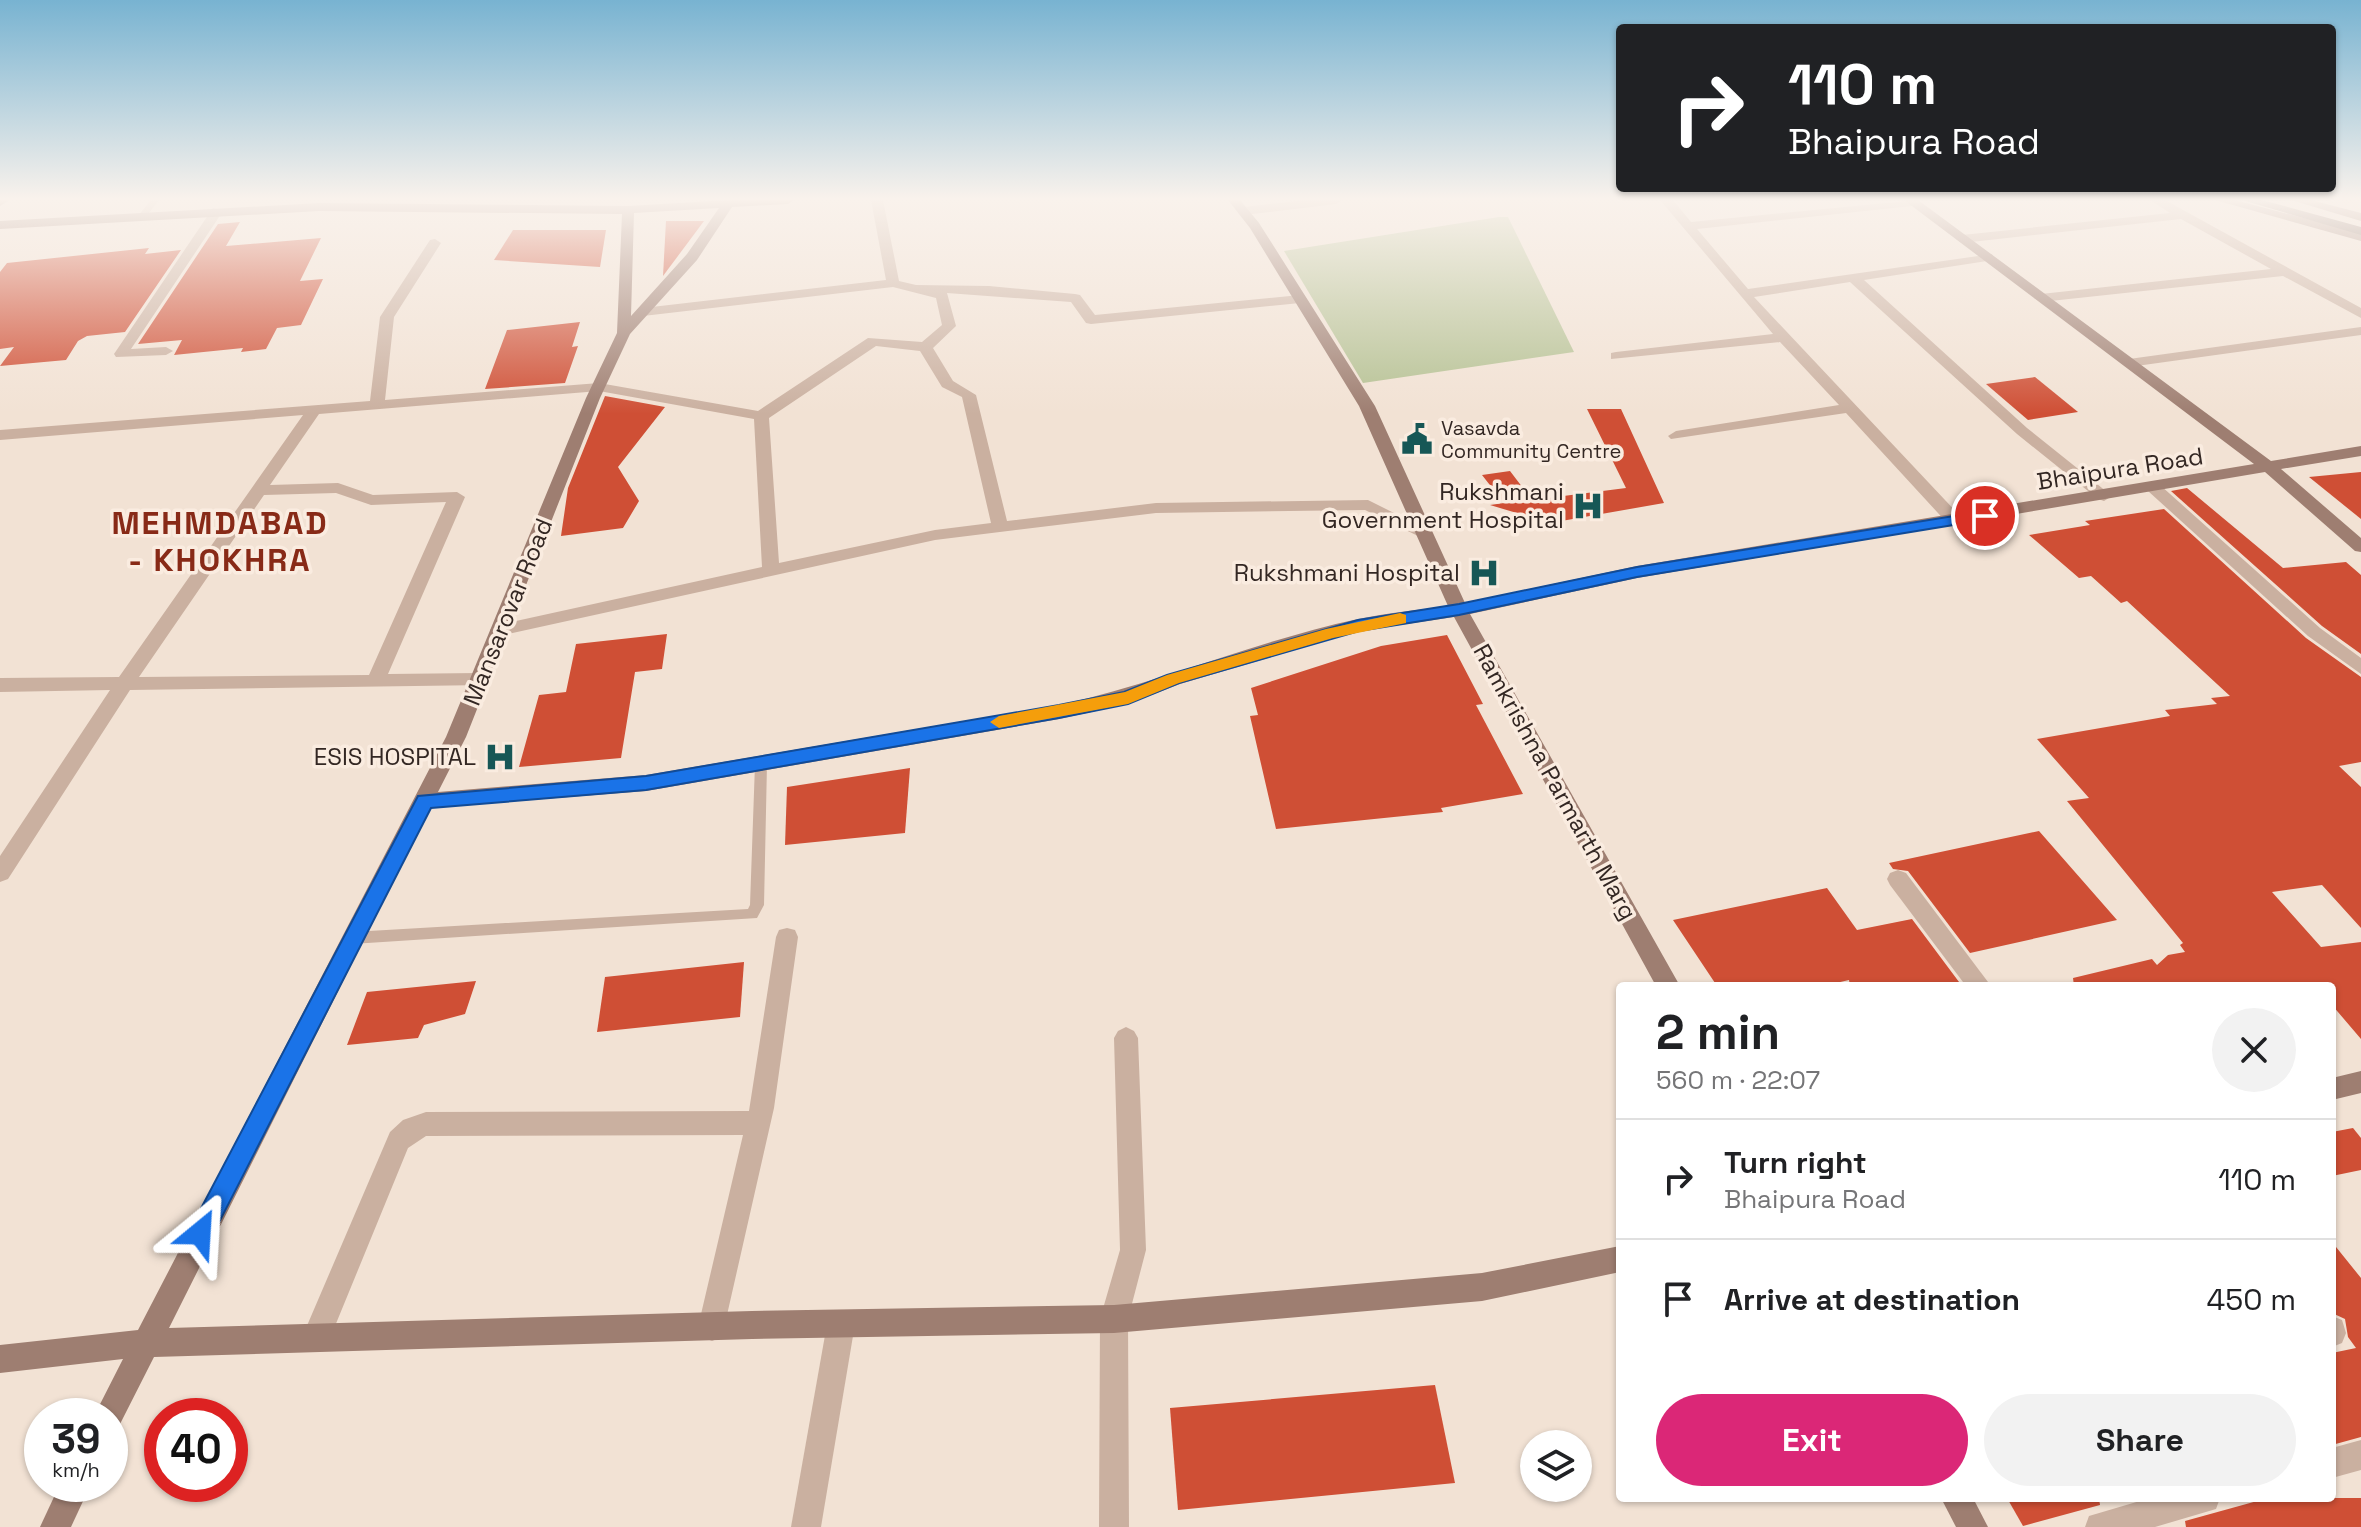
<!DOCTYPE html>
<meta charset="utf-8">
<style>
body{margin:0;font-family:"Space Grotesk",sans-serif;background:#f2f2f2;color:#202124;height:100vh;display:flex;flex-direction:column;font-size:30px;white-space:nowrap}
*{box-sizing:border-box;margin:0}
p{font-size:26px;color:#757577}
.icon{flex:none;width:44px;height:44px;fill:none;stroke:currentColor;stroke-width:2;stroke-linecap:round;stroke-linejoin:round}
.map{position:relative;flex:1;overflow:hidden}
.details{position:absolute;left:1616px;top:982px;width:720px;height:520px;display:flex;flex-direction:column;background:#fff;border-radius:8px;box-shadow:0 2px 6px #0004}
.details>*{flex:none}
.top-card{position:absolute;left:1616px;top:24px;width:720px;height:168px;border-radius:8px;box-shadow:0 2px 6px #0004;background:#202124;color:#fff;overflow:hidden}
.controls{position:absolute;left:1520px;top:1430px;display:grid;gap:16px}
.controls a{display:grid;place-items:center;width:72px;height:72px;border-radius:50%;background:#fff;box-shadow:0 2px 6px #0004;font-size:40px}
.speed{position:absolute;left:24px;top:1398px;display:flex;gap:16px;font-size:40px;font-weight:700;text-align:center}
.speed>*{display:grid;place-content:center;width:104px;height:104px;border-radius:50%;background:#fff;box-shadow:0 2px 6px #0004;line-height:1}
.speed small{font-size:20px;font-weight:400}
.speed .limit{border:12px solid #d22;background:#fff;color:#111}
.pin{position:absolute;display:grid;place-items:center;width:68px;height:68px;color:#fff;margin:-34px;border:4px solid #fff;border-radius:50%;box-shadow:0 2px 8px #0007}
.me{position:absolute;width:88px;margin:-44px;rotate:27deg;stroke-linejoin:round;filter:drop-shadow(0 0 6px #0008)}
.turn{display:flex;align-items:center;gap:28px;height:168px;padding:0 40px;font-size:36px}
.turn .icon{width:104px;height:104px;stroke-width:2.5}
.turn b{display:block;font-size:56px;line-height:68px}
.round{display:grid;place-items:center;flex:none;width:84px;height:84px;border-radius:42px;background:#f2f2f2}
.head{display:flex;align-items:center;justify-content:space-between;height:136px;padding:0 40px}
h1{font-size:48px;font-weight:800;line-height:60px}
.cta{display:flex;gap:16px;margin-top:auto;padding:16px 40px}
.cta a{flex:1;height:92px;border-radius:48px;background:#db2777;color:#fff;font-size:32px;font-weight:800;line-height:92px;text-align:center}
.cta a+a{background:#f2f2f2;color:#202124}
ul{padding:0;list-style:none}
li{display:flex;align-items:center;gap:24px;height:120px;padding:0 40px;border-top:2px solid #e0e0e0}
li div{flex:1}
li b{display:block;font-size:30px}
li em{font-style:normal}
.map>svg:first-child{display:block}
.green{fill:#b5c193}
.building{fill:#cf4f35}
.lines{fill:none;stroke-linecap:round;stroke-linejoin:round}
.lane{fill:#cab0a0;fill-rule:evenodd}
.street{fill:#cab0a0;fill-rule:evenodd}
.secondary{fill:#9e7e71;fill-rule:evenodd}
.primary{fill:#775c53;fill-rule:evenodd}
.route{fill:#1a73e8;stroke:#114b97;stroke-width:2}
.slow{fill:#f59e0b}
.labels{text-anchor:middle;stroke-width:7;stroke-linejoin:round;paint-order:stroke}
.far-poi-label{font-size:20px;fill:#332723;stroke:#faece0;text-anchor:start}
.street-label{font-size:24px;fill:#332723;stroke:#faece0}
.poi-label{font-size:24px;fill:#332723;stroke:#faece0;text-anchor:end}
.district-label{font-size:32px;font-weight:bold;letter-spacing:2px;fill:#882a17;stroke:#faece0}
</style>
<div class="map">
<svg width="2361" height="1527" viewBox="0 0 2361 1527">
<rect width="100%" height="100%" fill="#f2e2d4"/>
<path class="green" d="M1499,217H1508L1574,352L1363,383L1284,251Z"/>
<g class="building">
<path d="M666,221H704L663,276Z"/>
<path d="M240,222L226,246L321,238L300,281L323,279L301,325L277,328L266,349L241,352L243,348L174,355L182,340L138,344L218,224Z"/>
<path d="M513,230H606L600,267L494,260Z"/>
<path d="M149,248L145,254L181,250L125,332L87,336L78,341L66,360L0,366L14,347L0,349V272L7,263Z"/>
<path d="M580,322L572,347L578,346L565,383L485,389L507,330Z"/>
<path d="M2035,377L2078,412L2028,420L1986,384Z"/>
<path d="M605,396L665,407L618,467L639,501L623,528L561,536L568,488Z"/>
<path d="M1587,409H1621L1664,503L1550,523L1490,505L1504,503L1482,475L1510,471L1532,500L1626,488Z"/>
<path d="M2361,472V519L2309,477Z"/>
<path d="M2187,488L2283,568L2346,562L2361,575V654L2322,626L2171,491Z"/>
<path d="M2164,509L2306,638L2361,677V762L2339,766L2361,787V928L2322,885L2272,892L2321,947L2361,942V1039L2332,1005V986H2074L2073,978L2152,959L2157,965L2168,955L2185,952L2180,945L2183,943L2067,801L2089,798L2037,739L2170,716L2165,710L2217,704L2211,698L2230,696L2127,601L2121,603L2091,576L2079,578L2029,535L2090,525L2085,521Z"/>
<path d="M667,634L662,669L635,672L621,758L519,767L539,695L566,692L576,644Z"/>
<path d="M1447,635L1483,704L1476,705L1523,794L1441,808L1443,812L1276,829L1250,716L1258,715L1251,688L1381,646Z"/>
<path d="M910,768L905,833L785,845L787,787Z"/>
<path d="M2039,831L2117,920L1970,953L1908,871L1893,869L1889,863Z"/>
<path d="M1827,888L1857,930L1912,919L1962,986H1850L1849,980L1823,986H1717L1673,920Z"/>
<path d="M744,962L740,1017L597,1032L605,977Z"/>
<path d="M476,981L465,1014L424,1025L418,1038L347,1045L367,992Z"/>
<path d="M2353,1128L2361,1138V1170L2332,1176V1132Z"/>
<path d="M2332,1242L2361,1278V1437L2332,1445V1353L2356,1348L2348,1337L2345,1319L2332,1313Z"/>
<path d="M1435,1385L1455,1483L1178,1510L1170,1408Z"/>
<path d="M2007,1498H2099L2100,1505L2023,1526Z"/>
<path d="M2268,1498H2361V1527H2186L2185,1521Z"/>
</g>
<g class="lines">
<g class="lane">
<path d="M151,200H159L145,218H139L138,216Z"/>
<path d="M761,760L767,764L764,905L757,918L352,944L347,942L345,938L347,934L352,932L748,909L750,905L755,764Z"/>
</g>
<g class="street">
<path d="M871,200H883L899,281L916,285L989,286L1075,294L1080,295L1095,315L1300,295L1307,299L1300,303L1091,324L1086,323L1071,302L947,293L956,326L933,348L953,381L976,395L1007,521L1156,503L1368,500L1432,532L1430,536H1418L1365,510L1156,513L935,540L499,636L490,630L493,626L762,567L754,419L599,391L319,414L270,485L338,483L373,495L457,492L465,497L388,674L479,673L488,680L486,685L130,690L8,879L0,882V856L110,690L0,692V678L119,677L303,415L0,440V430L370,401L380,317L430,240L435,239L441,243L394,317L385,400L599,383L758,411L868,338L922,342L942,325L936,298L893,287L643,316L636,312L643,308L886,280ZM876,346L920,351L942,387L962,397L991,523L935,530L779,563L769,418ZM336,493L371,505L446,502L369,675L139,677L264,495Z"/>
<path d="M1305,200H1342L1336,204L1244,215L1238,211L1244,207Z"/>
<path d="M1660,200H1673L1691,222L1917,200L1916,205L1912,206L1697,229L1748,289L1992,254L1993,257L1987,261L1864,280L2027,428L2112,496L2104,501L2098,499L2017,434L1850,282L1754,297L1961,517V525H1949L1846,413L1671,439L1668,436L1676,431L1839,405L1780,342L1611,359V353L1616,352L1773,334Z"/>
<path d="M2150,200H2165L2361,308V318L2283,276L2041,302L2034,298L2041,294L2271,269L2181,219L1962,243L1956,239L1962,235L2170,213Z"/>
<path d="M213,208L223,211L131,349L166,347L173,351L166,355L116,357L114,354Z"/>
<path d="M2361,327V335L2129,367L2122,363L2129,359Z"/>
<path d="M2154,483L2160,485L2320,628L2361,658V674L2308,636L2148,491V485Z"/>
<path d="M1898,870L1906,873L1991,986H1966L1890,885L1887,879L1890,873Z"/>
<path d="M787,928L795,930L798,937L774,1108L722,1337L712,1341L702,1337L698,1327L743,1135L426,1136L408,1148L326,1348L316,1352L306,1348L302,1338L306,1328L390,1132L403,1120L426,1112L749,1111L776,937L779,930Z"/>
<path d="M1126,1027L1134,1031L1138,1038L1146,1250L1128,1319L1129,1527H1099L1100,1319L1120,1250L1114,1038L1118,1031Z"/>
<path d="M841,1310L851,1314L855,1324L821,1527H791L827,1324L831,1314Z"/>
<path d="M2332,1316L2342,1320L2346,1333L2342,1343L2332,1347Z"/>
<path d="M2361,1440V1470L2332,1478V1448Z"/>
<path d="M2150,1498H2220L2216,1509L2155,1527H2085L2089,1516Z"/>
</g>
<g class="secondary">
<path d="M0,200H10L0,206Z"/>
<path d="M729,200H794L788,204L732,207L697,260L630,334L600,398L466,737L438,792L646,775L1059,705C1160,683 1256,641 1358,619C1387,613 1418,610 1448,606L1359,406L1250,228L1228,200H1240L1259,223L1375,406L1465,603L1637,566L2254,464L1904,200H1918L2271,461L2361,446V456L2281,469L2361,538V552L2355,551L2265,472L1637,578L1470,614L1680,986H1656L1454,617L1359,631L1180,684L1128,704L1059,719L646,791L430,808L169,1328L752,1311L1114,1305L1482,1273L1620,1246V1272L1482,1301L1114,1333L752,1339L154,1357L119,1426L110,1430V1416H94L123,1359L0,1373V1345L138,1330L446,737L586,398L617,333L622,214L319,211L0,229V221L319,203L628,206ZM719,208L687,254L631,316L634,213Z"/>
<path d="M2215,200H2235L2361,233V241Z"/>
<path d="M2291,200H2311L2361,213V221Z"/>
<path d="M2361,1071V1093L2332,1100V1078Z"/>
<path d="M60,1484H91L71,1527H40Z"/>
<path d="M1941,1498H1973L1988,1527H1956Z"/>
</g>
<path class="primary" d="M2242,200H2262L2361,227V235Z"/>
</g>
<linearGradient id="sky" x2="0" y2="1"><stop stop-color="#78b3d1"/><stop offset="0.48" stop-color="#f9f2ec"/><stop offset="1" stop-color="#f9f2ec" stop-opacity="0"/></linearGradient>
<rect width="2361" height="414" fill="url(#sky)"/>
<path class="route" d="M1985,511L1993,516L1990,519L1637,577L1459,615L1359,631L1179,683L1128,704L1059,718L646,790L431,808L209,1242L200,1245L192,1242L188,1233L418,796L646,776L1059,705L1124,692L1167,675L1358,620L1459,604L1637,567Z"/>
<path class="slow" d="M1400,613L1406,615V623L1333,638L1179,683L1128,704L999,728L990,722L999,716L1125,692L1167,675L1326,629Z"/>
<defs>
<symbol id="civic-bare" viewBox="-9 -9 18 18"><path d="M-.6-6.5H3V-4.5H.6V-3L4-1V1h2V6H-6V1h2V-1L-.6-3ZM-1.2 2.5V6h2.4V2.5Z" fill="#175756" stroke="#faece0" stroke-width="2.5" paint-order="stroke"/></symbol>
<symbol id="hospital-bare" viewBox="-9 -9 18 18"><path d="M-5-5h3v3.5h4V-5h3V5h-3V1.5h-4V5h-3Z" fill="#175756" stroke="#faece0" stroke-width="2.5" paint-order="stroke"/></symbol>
</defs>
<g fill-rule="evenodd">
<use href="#civic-bare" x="1395" y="417" width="44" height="44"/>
<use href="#hospital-bare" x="1566" y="484" width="44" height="44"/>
<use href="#hospital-bare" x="1462" y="551" width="44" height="44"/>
<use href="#hospital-bare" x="478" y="735" width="44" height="44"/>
</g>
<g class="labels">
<g class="far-poi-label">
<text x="1441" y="435">Vasavda<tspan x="1441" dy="23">Community Centre</tspan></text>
</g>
<g class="street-label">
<text transform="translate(2120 469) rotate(-9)" y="8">Bhaipura Road</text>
<text transform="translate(508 612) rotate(-68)" y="8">Mansarovar Road</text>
<text transform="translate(1555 782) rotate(61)" y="8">Ramkrishna Parmarth Marg</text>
</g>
<g class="poi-label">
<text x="1564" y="500">Rukshmani<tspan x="1564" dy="28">Government Hospital</tspan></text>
<text x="1460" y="581">Rukshmani Hospital</text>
<text x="476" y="765">ESIS HOSPITAL</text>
</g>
<g class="district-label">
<text x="220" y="534">MEHMDABAD<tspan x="220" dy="37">- KHOKHRA</tspan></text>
</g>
</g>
</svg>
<div class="controls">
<a><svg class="icon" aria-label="layers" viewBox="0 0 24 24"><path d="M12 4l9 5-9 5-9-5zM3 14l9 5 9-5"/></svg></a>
</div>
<div class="speed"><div>39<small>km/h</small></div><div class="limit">40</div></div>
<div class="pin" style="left:1985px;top:516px;background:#d93025"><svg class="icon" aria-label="arrive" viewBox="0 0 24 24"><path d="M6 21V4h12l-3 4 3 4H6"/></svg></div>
<svg class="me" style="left:200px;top:1233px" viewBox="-20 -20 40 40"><path d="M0-17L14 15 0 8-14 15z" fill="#1a73e8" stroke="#fff" stroke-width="4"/></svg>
<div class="top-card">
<div class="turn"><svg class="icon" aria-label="right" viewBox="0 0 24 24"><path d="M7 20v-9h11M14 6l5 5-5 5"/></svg><div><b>110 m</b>Bhaipura Road</div></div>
</div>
<section class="details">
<div class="head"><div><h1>2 min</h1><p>560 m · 22:07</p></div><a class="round"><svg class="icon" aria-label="close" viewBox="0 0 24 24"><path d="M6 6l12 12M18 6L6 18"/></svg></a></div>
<ul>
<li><svg class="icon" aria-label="right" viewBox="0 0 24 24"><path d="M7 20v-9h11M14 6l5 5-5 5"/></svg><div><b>Turn right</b><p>Bhaipura Road</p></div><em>110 m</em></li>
<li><svg class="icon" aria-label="arrive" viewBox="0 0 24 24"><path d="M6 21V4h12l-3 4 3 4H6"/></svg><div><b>Arrive at destination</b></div><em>450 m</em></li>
</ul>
<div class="cta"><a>Exit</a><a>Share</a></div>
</section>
</div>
